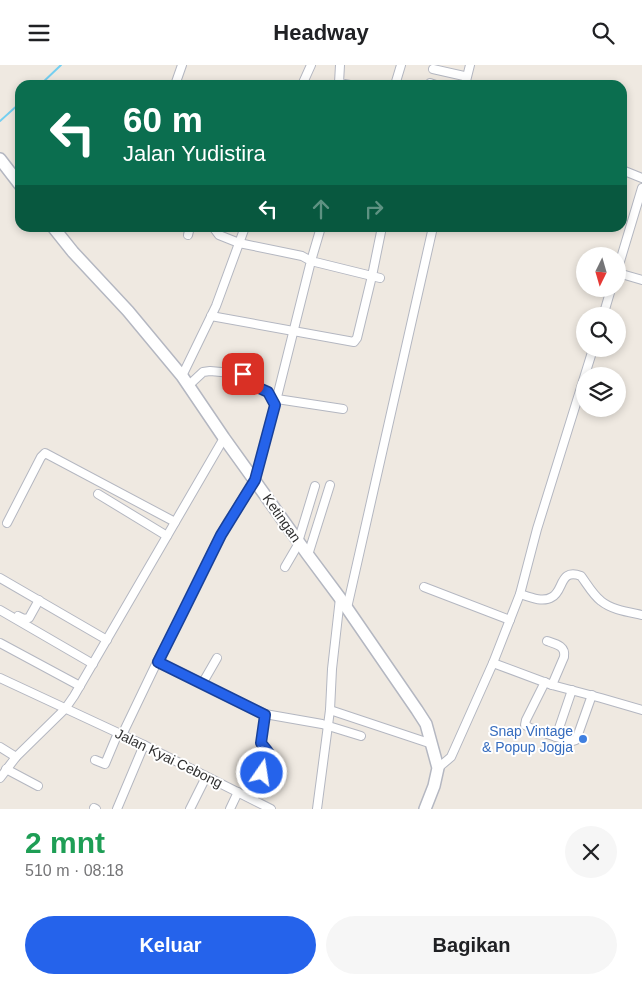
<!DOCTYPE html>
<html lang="id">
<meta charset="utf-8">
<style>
body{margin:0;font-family:Helvetica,sans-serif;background:#f6f6f6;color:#202124;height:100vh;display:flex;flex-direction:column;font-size:19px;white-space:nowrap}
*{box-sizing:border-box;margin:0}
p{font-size:16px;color:#757577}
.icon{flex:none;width:28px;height:28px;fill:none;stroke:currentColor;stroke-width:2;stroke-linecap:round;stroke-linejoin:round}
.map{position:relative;height:744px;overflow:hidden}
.drawer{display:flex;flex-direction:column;background:#fff;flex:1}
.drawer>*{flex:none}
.hud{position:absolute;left:15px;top:15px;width:612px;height:152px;border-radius:15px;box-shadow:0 2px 8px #0003;background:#0b6e4f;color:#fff;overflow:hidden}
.needle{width:32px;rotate:185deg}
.fabs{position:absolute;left:576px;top:182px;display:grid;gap:10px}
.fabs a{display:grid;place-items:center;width:50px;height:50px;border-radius:50%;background:#fff;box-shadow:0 2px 8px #0003;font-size:25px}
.pin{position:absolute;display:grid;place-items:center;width:42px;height:42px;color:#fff;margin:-21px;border-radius:10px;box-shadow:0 2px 8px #0006}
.me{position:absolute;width:55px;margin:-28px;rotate:13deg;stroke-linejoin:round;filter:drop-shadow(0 0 4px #0008)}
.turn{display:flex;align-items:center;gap:18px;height:105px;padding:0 25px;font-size:22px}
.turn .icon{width:65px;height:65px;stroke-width:2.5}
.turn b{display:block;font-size:35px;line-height:42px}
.lanes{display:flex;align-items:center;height:48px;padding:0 25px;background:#0003;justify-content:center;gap:25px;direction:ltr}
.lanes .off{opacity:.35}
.round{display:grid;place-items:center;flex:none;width:52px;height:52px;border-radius:26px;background:#f6f6f6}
.overview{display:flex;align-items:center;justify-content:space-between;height:85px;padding:0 25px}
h1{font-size:30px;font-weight:600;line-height:38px;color:#1e9e55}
.action{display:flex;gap:10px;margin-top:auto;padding:10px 25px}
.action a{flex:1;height:58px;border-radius:30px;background:#2563eb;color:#fff;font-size:20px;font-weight:600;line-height:58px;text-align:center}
.action a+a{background:#f6f6f6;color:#202124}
header{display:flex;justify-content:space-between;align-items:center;height:65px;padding:0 25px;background:#fff;font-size:22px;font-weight:600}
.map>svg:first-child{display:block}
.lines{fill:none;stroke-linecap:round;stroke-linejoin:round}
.stream{stroke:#75cff0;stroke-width:2}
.street-casing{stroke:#b4b7c1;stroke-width:10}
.secondary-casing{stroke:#b4b7c1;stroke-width:14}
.street{stroke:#fff;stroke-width:8}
.secondary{stroke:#fff;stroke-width:11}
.route-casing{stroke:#184099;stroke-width:12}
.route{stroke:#2563eb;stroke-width:9}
.shop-dot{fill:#3f7fe0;stroke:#fff;stroke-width:2}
.labels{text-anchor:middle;stroke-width:4;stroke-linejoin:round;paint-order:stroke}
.street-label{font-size:14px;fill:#2e2e2e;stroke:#fff}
.shop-label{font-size:14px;fill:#366cbe;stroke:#fff;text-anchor:end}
</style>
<header><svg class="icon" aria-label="menu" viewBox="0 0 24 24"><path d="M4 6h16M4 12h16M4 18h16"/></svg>Headway<svg class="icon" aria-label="search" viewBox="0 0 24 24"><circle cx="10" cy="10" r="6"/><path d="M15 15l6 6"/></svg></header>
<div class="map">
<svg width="642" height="744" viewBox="0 0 642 744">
<rect width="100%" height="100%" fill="#efe9e1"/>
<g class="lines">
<g class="stream">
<path d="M40,20L61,0"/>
<path d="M0,56L20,38"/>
</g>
<defs>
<g id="street">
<path d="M340,0L339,18L350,20"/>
<path d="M433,4L464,11"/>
<path d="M430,18L436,20"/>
<path d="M175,20L182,0"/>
<path d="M302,20L311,0"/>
<path d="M395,20L401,0"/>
<path d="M465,20L470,0"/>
<path d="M622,105L642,113"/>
<path d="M321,162L311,196L380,213"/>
<path d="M188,170L190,162"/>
<path d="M618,203L642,123"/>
<path d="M618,208L642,215"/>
<path d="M211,251L354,277L357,273L372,211L382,162"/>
<path d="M603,251L611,224"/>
<path d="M182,311L216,241L245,162"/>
<path d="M188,321L203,307L210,306L243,309L248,313L250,319L268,327L275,340"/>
<path d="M277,334L343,344"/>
<path d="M98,429L167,471"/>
<path d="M7,458L41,392L45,388L175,457"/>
<path d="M298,477L315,421"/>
<path d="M308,490L330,420"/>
<path d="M285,502L299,478"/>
<path d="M0,513L107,575"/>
<path d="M424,522L510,555"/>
<path d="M520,529C529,532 543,538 552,532C564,526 559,503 581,511C587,519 593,530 601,536C612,545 628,547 642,550"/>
<path d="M347,543L433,162"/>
<path d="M0,545L93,599"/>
<path d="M18,551L24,554L29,553L39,535"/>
<path d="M547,576C556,579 566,581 564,592L552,620"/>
<path d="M0,578L80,621"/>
<path d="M157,597L265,649L322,659L361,671"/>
<path d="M493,598L552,620L601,633L642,645"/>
<path d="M0,613L144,680L271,744"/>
<path d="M545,617L526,655L525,660L530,663L556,672L572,625"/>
<path d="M202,619L217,593"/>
<path d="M330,645L432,679"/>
<path d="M122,670L157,597L181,551L215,481L227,458L255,415L275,340L311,196L302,191L239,178L219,170L213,162"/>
<path d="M556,672L570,676H573L576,675L592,630"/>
<path d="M0,682L16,692"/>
<path d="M95,695L105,699L118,668"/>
<path d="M438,703L451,692L493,598L520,529L537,464L593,284"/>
<path d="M6,704L38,721"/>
<path d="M0,713L16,692L65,644L74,631L224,373"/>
<path d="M253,734L270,690C268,686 264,682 261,678L265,649"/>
<path d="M94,743L96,744"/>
<path d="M117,744L144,680"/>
<path d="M190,744L206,712"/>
<path d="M230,744L238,727"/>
<path d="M317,744L330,645L332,604L340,533"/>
</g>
<g id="secondary">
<path d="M0,94L20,120"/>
<path d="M53,162L73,187L128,246L182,311L224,373L308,490L340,533L417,645L426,659L438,703L434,721L425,744"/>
</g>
</defs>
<use href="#street" class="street-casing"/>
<use href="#secondary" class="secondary-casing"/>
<use href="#street" class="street"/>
<use href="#secondary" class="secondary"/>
</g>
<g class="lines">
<defs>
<path id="route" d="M243,309L248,313L250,319L268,327L275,340L255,415L221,470L181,551L158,597L265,650L261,678C264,682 268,686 270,690L262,708"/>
</defs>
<use href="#route" class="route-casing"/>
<use href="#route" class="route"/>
</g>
<circle class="shop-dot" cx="583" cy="674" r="5"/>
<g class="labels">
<g class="street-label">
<text transform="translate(282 453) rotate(55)" y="5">Ketingan</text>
<text transform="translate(169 693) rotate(26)" y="5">Jalan Kyai Cebong</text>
</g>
<g class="shop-label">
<text x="573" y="671">Snap Vintage<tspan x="573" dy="16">&amp; Popup Jogja</tspan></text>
</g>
</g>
</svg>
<div class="fabs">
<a><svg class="needle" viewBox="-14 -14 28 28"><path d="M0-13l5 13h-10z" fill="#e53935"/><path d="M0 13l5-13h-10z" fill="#757577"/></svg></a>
<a><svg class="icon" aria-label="search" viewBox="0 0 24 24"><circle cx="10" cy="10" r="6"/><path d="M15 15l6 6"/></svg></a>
<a><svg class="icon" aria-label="layers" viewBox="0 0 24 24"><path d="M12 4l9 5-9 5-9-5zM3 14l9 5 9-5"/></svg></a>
</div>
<div class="pin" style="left:243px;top:309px;background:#d93025"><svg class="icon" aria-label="arrive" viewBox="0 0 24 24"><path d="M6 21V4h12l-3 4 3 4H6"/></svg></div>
<svg class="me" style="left:262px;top:708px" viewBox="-20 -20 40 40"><circle r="17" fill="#2563eb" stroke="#fff" stroke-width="3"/><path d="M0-11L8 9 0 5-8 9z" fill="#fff"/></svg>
<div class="hud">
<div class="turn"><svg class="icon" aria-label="left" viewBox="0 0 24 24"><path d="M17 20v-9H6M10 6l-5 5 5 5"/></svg><div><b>60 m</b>Jalan Yudistira</div></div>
<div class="lanes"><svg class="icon" aria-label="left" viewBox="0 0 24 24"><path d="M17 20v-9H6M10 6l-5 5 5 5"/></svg><svg class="icon off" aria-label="ahead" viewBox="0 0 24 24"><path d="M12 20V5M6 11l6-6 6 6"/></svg><svg class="icon off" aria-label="right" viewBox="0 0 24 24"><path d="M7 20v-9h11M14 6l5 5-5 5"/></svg></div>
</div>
</div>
<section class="drawer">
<div class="overview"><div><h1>2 mnt</h1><p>510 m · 08:18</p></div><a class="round"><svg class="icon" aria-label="close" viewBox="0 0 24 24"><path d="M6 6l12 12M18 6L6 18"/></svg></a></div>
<div class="action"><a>Keluar</a><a>Bagikan</a></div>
</section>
